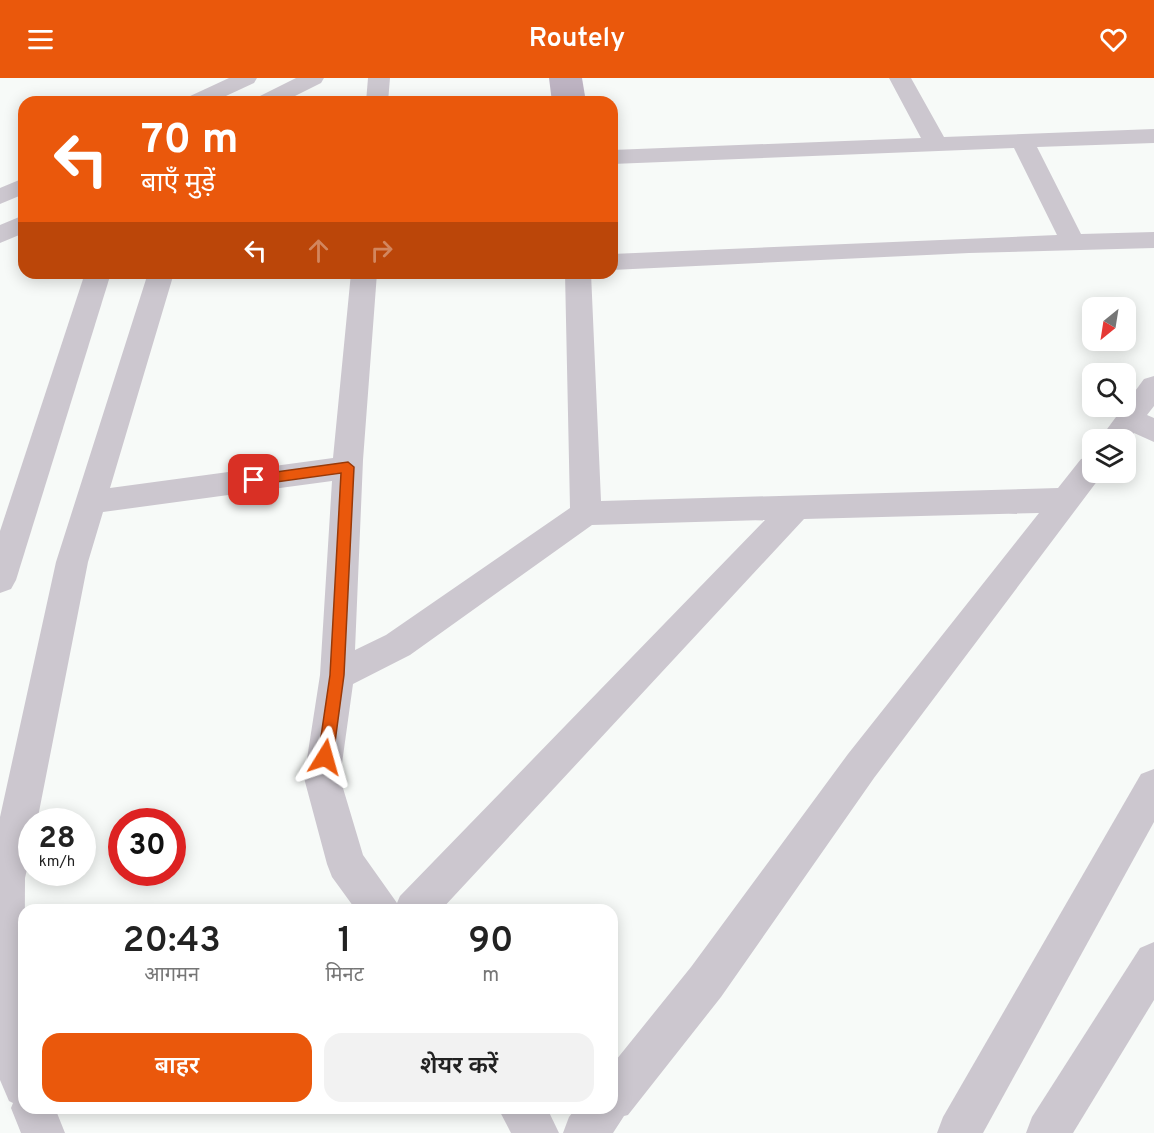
<!DOCTYPE html>
<html lang="hi">
<meta charset="utf-8">
<style>
body{margin:0;font-family:Overpass,"Noto Sans Devanagari",sans-serif;background:#f2f2f2;color:#222;height:100vh;display:flex;flex-direction:column;font-size:22px;white-space:nowrap}
*{box-sizing:border-box;margin:0}
p{font-size:20px;color:#767676}
.icon{flex:none;width:33px;height:33px;fill:none;stroke:currentColor;stroke-width:2;stroke-linecap:round;stroke-linejoin:round}
.map{position:relative;flex:1;overflow:hidden}
.drawer{position:absolute;left:18px;top:826px;width:600px;height:210px;display:flex;flex-direction:column;background:#fff;border-radius:18px;box-shadow:0 3px 15px #0003}
.drawer>*{flex:none}
.hud{position:absolute;left:18px;top:18px;width:600px;height:183px;border-radius:18px;box-shadow:0 3px 15px #0003;background:#ea580c;color:#fff;overflow:hidden}
.needle{width:39px;rotate:210deg}
.buttons{position:absolute;left:1082px;top:219px;display:grid;gap:12px}
.buttons a{display:grid;place-items:center;width:54px;height:54px;border-radius:12px;background:#fff;box-shadow:0 3px 15px #0003;font-size:30px}
.speed{position:absolute;left:18px;top:730px;display:flex;gap:12px;font-size:30px;font-weight:700;text-align:center}
.speed>*{display:grid;place-content:center;width:78px;height:78px;border-radius:50%;background:#fff;box-shadow:0 3px 15px #0003;line-height:1}
.speed small{font-size:15px;font-weight:400}
.speed .limit{border:9px solid #d22;background:#fff;color:#111}
.pin{position:absolute;display:grid;place-items:center;width:51px;height:51px;color:#fff;margin:-26px;border-radius:12px;box-shadow:0 3px 9px #0006}
.me{position:absolute;width:66px;margin:-33px;rotate:8deg;stroke-linejoin:round;filter:drop-shadow(0 0 4px #0008)}
.turn{display:flex;align-items:center;gap:21px;height:126px;padding:0 24px;font-size:27px}
.turn .icon{width:78px;height:78px;stroke-width:2.5}
.turn b{display:block;font-size:42px;line-height:51px}
.lanes{display:flex;align-items:center;height:57px;padding:0 24px;background:#0003;justify-content:center;gap:30px;direction:ltr}
.lanes .off{opacity:.35}
.eta{display:flex;justify-content:space-evenly;align-items:center;height:102px;text-align:center}
.eta b{font-size:36px;font-weight:600;line-height:42px}
.cta{display:flex;gap:12px;margin-top:auto;padding:12px 24px}
.cta a{flex:1;height:69px;border-radius:18px;background:#ea580c;color:#fff;font-size:24px;font-weight:600;line-height:69px;text-align:center}
.cta a+a{background:#f2f2f2;color:#222}
header{display:flex;justify-content:space-between;align-items:center;height:78px;padding:0 24px;background:#ea580c;color:#fff;font-size:27px;font-weight:600}
.map>svg:first-child{display:block}
.building{fill:#bdb3c2}
.lines{fill:none;stroke-linecap:round;stroke-linejoin:round}
.minor{fill:#ccc7cf;fill-rule:evenodd}
.route{fill:#ea580c;stroke:#983908;stroke-width:1.5}
</style>
<header><svg class="icon" aria-label="menu" viewBox="0 0 24 24"><path d="M4 6h16M4 12h16M4 18h16"/></svg>Routely<svg class="icon" aria-label="heart" viewBox="0 0 24 24"><path d="M12 20l-8-8c-3-5 5-10 8-4 3-6 11-1 8 4z"/></svg></header>
<div class="map">
<svg width="1154" height="1055" viewBox="0 0 1154 1055">
<rect width="100%" height="100%" fill="#f7faf8"/>
<path class="building" d="M549,0H582L586,24H552Z"/>
<g class="lines">
<g class="minor">
<path d="M229,0H257L254,5L213,24H185L188,19Z"/>
<path d="M296,0H324L321,5L283,24H255L258,19Z"/>
<path d="M368,0H390L388,24H366Z"/>
<path d="M889,0H911L944,59L1154,51V65L1037,69L1081,156L1154,154V170L969,175L612,192V176L1057,157L1014,70L612,86V72L921,60Z"/>
<path d="M24,100V116L0,126V110Z"/>
<path d="M24,137V155L0,165V147Z"/>
<path d="M85,195H111L16,502L11,511L0,515V453Z"/>
<path d="M148,195H174L110,410L333,380L351,195H377L363,382L355,572L386,557L570,430L565,195H591L601,423L1058,410L1081,381L1092,378V394H1104L874,700L721,919L628,1037L624,1038L613,1055H563L569,1039L576,1030H612V987L691,889L848,676L1039,435L804,441L441,832H356L332,799L327,786L304,700L320,597L332,403L103,434L88,484L37,744H32V770L25,800L24,1030H55L65,1055H21L11,1030L13,1025L9,1023L0,1002V739L56,484ZM765,442L400,818L397,825L363,777L340,700L353,606L410,577L592,447Z"/>
<path d="M1154,298V328L1147,337L1154,340V364L1134,355L1125,367V362H1099L1144,301Z"/>
<path d="M1154,691V744L983,1055H937L943,1039L1141,696Z"/>
<path d="M1154,864V922L1073,1055H1026L1032,1039L1140,870Z"/>
<path d="M498,1030H547L559,1055H511Z"/>
</g>
</g>
<path class="route" d="M348,384L354,389L344,597L333,679L331,684L325,686L320,684L318,679L330,597L341,395L254,407L248,402L254,397Z"/>
</svg>
<div class="buttons">
<a><svg class="needle" viewBox="-14 -14 28 28"><path d="M0-13l5 13h-10z" fill="#e53935"/><path d="M0 13l5-13h-10z" fill="#767676"/></svg></a>
<a><svg class="icon" aria-label="search" viewBox="0 0 24 24"><circle cx="10" cy="10" r="6"/><path d="M15 15l6 6"/></svg></a>
<a><svg class="icon" aria-label="layers" viewBox="0 0 24 24"><path d="M12 4l9 5-9 5-9-5zM3 14l9 5 9-5"/></svg></a>
</div>
<div class="speed"><div>28<small>km/h</small></div><div class="limit">30</div></div>
<div class="pin" style="left:254px;top:402px;background:#d93025"><svg class="icon" aria-label="arrive" viewBox="0 0 24 24"><path d="M6 21V4h12l-3 4 3 4H6"/></svg></div>
<svg class="me" style="left:325px;top:679px" viewBox="-20 -20 40 40"><path d="M0-17L14 15 0 8-14 15z" fill="#ea580c" stroke="#fff" stroke-width="4"/></svg>
<div class="hud">
<div class="turn"><svg class="icon" aria-label="left" viewBox="0 0 24 24"><path d="M17 20v-9H6M10 6l-5 5 5 5"/></svg><div><b>70 m</b>बाएँ मुड़ें</div></div>
<div class="lanes"><svg class="icon" aria-label="left" viewBox="0 0 24 24"><path d="M17 20v-9H6M10 6l-5 5 5 5"/></svg><svg class="icon off" aria-label="ahead" viewBox="0 0 24 24"><path d="M12 20V5M6 11l6-6 6 6"/></svg><svg class="icon off" aria-label="right" viewBox="0 0 24 24"><path d="M7 20v-9h11M14 6l5 5-5 5"/></svg></div>
</div>
<section class="drawer">
<div class="eta">
<div><b>20:43</b><p>आगमन</p></div>
<div><b>1</b><p>मिनट</p></div>
<div><b>90</b><p>m</p></div>
</div>
<div class="cta"><a>बाहर</a><a>शेयर करें</a></div>
</section>
</div>
